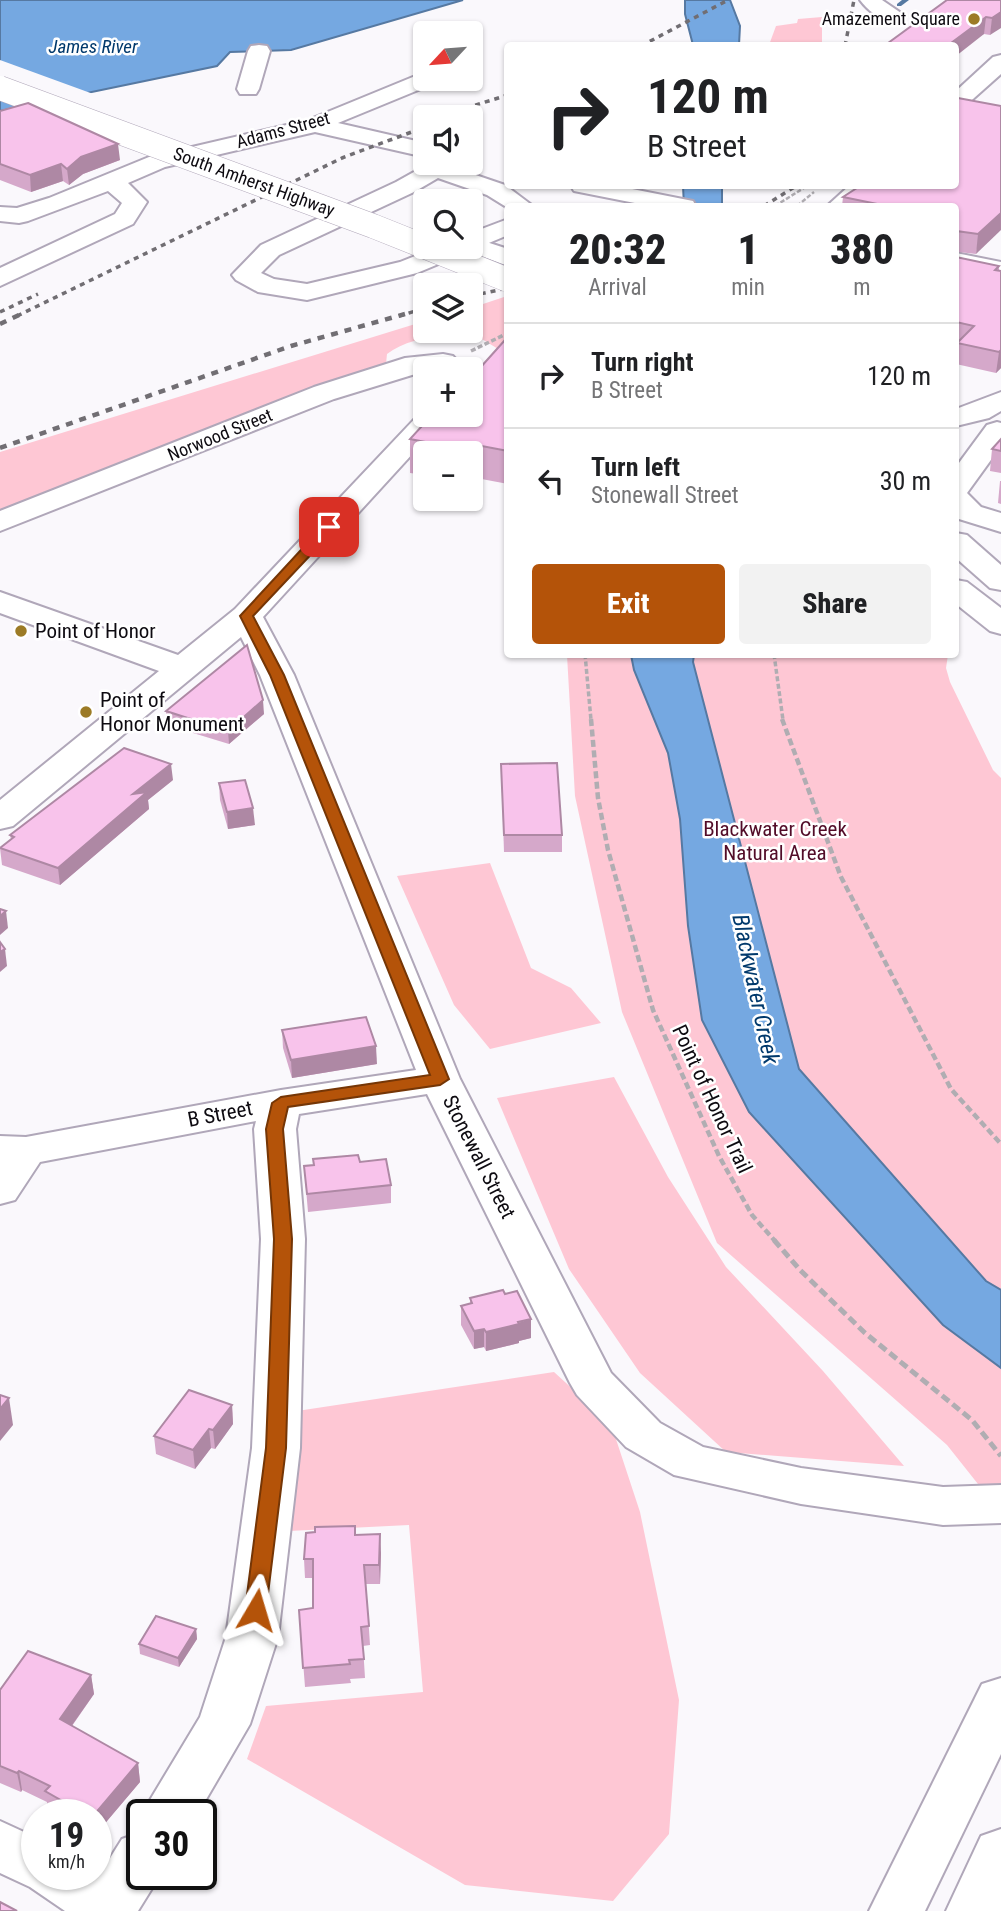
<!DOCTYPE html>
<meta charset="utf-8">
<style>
body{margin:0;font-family:"Roboto Condensed",sans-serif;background:#f2f2f2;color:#202124;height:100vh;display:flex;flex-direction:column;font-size:26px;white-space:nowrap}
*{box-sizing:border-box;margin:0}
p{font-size:23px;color:#757577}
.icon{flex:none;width:38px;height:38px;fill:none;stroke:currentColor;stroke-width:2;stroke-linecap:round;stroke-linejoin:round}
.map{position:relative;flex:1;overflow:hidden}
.details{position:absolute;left:504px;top:203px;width:455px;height:455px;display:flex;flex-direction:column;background:#fff;border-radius:7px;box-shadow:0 2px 5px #0004}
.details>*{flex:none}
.top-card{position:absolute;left:504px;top:42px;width:455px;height:147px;border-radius:7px;box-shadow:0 2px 5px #0004;background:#fff;color:#202124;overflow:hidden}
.needle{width:46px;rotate:244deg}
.fabs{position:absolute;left:413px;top:21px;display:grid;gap:14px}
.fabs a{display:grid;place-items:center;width:70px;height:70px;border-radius:7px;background:#fff;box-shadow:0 2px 5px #0004;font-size:35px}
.speed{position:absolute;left:21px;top:1799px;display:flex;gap:14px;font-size:35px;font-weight:700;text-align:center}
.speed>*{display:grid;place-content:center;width:91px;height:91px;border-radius:50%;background:#fff;box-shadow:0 2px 5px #0004;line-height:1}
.speed small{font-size:18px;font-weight:400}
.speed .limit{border:4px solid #111;border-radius:10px;background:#fff;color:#111}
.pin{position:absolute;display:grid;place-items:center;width:60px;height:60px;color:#fff;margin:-30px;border-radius:14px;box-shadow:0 4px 10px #0006}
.me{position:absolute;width:77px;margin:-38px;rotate:7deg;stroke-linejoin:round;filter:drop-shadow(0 0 5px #0008)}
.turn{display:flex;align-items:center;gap:24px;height:147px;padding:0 28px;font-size:32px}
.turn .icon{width:91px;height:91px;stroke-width:2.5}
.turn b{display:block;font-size:49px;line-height:60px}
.eta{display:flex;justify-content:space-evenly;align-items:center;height:119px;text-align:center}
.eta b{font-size:42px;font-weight:800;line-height:49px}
.button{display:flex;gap:14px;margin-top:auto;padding:14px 28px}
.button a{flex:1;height:80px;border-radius:7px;background:#b45309;color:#fff;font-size:28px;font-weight:800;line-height:80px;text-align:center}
.button a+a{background:#f2f2f2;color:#202124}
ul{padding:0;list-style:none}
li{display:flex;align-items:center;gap:21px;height:105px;padding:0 28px;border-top:2px solid #e0e0e0}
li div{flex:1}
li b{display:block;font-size:26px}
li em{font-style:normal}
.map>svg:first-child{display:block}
.green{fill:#fec7d4}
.water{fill:#75a8e1;stroke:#5679a2;stroke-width:2}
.pier{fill:#faf8fc}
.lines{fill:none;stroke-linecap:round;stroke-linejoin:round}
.stream{fill:#5679a2;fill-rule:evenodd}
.minor-casing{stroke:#b0a7b9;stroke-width:4}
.major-casing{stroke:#b0a7b9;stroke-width:4}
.path-far3{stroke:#b0adb2;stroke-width:2.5;stroke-dasharray:4.5 2;stroke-linecap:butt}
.path-far2{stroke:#b0adb2;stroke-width:3.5;stroke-dasharray:5 2.5;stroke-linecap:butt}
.path-far1{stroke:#b0adb2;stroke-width:4.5;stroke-dasharray:7 3.5;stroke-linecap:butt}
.path{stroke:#b0adb2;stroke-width:5;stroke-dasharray:9 4.5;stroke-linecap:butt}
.minor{fill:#fff;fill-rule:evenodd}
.major{fill:#fff;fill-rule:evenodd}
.rail-far1{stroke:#716e73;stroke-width:3.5;stroke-dasharray:5 5;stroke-linecap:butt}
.rail{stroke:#716e73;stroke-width:4.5;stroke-dasharray:7 7;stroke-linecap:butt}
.major-bridge-casing{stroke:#b0a7b9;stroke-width:25;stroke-linecap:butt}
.major-bridge{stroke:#fff;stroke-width:24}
.wall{fill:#d5a8ca}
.shaded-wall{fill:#ae88a4}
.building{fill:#f8c3eb;stroke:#ae88a4;stroke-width:2}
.route{fill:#b45309;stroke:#753606;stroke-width:2}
.poi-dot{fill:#9c7b26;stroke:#fff;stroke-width:2.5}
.labels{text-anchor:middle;stroke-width:5;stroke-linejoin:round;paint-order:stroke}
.far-poi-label{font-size:18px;fill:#0d0a10;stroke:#fff;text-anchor:end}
.far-street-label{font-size:18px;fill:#0d0a10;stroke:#fff}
.far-water-label{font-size:19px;font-style:italic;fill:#00396c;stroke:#fff}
.poi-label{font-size:21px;fill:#0d0a10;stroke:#fff;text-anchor:start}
.park-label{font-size:21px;fill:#520c28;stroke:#fff}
.street-label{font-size:21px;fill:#0d0a10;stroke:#fff}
.water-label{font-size:23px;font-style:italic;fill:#00396c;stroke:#fff}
</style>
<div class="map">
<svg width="1001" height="1911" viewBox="0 0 1001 1911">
<rect width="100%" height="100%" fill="#faf8fc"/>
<g class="green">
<path d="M822,17V45H769L776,26L797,23L798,19Z"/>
<path d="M507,296V350L503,352L477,336L475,340C445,335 412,335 387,354L386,364L0,518V452L425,321V331H471V308Z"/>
<path d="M567,655H948L946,668L950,682L993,770L1001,778V1513L947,1445L717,1243L622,1012L575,796Z"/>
<path d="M490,863L531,968L571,988L601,1023L490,1049L454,1005L397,876Z"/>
<path d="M614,1077L668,1177L726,1267L823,1371L904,1466L726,1452L640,1373L569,1269L497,1098Z"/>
<path d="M554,1372L611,1424L640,1512L679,1700L669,1834L613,1901L465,1885L247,1759L266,1706L423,1692L409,1525L289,1531L297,1411Z"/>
</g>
<g class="water">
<path d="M0,0H463L291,50L230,52L217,66L0,111Z"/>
<path d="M685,0H730L740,26L739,45H693L685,14Z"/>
<path d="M683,186H722V206H684Z"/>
<path d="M631,655H694L693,662L799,1069L986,1281L1001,1290V1368L943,1325L749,1112L702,1020L688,926L680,819L668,753L634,670Z"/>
</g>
<path class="pier" d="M0,60L96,95L33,108L0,96Z"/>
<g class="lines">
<path class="stream" d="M902,0H909L901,6H897V4Z"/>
<defs>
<g id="minor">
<path d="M860,0H882L901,13L897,19C883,23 868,11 860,0Z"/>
<path d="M259,45L267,46L270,51L259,89L256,94H240L237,89L248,51L251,46Z"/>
<path d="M1001,55V74L964,107L956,109V91L993,57Z"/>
<path d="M425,72V79H436L433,84L338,123L425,143V157L315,132L165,167L128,183L147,202L133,224L0,286V268L115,214L122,203L108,191L28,221L19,223L0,221V207L17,208L49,198L149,157L308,120Z"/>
<path d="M430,163H458L455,168L505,185L533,206L508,208L487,195L438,178L414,192L279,255L261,273L274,279L307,284L400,262L438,247H471V233L508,219V235L417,273L307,300L258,292L236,280L232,275L261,245L396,182Z"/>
<path d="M571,186H617L693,201L696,206H650L574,191Z"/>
<path d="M849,186H875L853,206H827Z"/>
<path d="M956,253L1001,262V278L956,269Z"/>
<path d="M443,354L453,356L465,369H425V371L334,399L0,531V511L314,387L405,358Z"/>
<path d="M1001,392V411L989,418L956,426V409Z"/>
<path d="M424,409L425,415H448L263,617L294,675L460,1079L611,1373L660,1423L703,1447L801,1468L943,1487L1001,1485V1523L943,1525L869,1514L801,1504L674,1475L626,1447L577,1395L570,1383L427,1094L299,1114L296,1129L305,1239L300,1448L278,1637L250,1724L197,1815H142V1817L141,1815L200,1717L226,1637L252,1448L261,1239L254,1129L256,1121L40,1162L15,1200L0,1204V1136L26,1137L281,1090L416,1070L260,675L241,637L13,826L0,829V800L159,671L0,613V592L178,655L235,609Z"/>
<path d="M997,422L1001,423V446L967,493L981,507L1001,513V532L959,519L956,516V467L987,425Z"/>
<path d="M0,1821L37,1838V1874H96V1872L100,1874L122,1839L142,1832V1874H161L138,1911H65L30,1887L0,1873Z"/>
</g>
<g id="major">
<path d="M471,237L508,249V266L462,249L460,247H471Z"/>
<path d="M956,533L967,535L1001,565V590L990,588L956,558Z"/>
<path d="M956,580L967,582L1001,608V634L990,631L956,604Z"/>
<path d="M1001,1678V1754L925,1911H869L982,1684Z"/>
<path d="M1001,1829V1911H946L981,1836Z"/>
</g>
</defs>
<use href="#minor" class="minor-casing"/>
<use href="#major" class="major-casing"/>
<g class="path-far3">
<path d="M775,206L807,186"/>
<path d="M797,206L814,192"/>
</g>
<g class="path-far2">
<path d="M471,351L508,333"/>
<path d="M585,654L591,720"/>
<path d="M774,654L783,720"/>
</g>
<g class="path-far1">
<path d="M591,719L598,798L608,850L653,1010L719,1156L752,1215L775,1241"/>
<path d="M782,719L841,877L951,1089L1001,1144"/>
</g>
<path class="path" d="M774,1240L800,1270L865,1333L972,1420L1001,1456"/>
<use href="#minor" class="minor"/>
<use href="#major" class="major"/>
<g class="rail-far1">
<path d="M641,46L728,0"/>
<path d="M845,46L854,0"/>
<path d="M437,117L508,95"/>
<path d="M764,206L796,186"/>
<path d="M471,296L508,288"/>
<path d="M0,312L38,294"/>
<path d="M17,316L342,158L425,127"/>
<path d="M399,316L425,308"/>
</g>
<g class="rail">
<path d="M0,324L21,314"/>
<path d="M0,448L291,346L405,314"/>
</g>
<defs>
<path id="major-bridge" d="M0,88L373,226L508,280"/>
</defs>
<use href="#major-bridge" class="major-bridge-casing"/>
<use href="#major-bridge" class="major-bridge"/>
</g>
<g class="wall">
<path d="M1001,0L990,35L984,34L956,46Z"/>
<path d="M1001,106L976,254L959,252L958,257L999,266L1001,368L996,373L956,364L957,344L956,343V206H842L843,197Z"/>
<path d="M0,111L120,160L83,174L69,185L63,181L31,192L0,180Z"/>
<path d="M508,341V484L471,477V453H425V475L410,473V439L471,415Z"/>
<path d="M1001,439V473L990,471L992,449Z"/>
<path d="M1000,481H1001V504L998,503Z"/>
<path d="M166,711L264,714L229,744L167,725Z"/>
<path d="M501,764L562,835V852H504Z"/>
<path d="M173,780L148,800L149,809L60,885L2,865L0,848L11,839L10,835Z"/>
<path d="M219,783L255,825L228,829L220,800Z"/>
<path d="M282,1030L377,1064L292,1078L283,1048Z"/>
<path d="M313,1159L360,1162L391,1185V1203L308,1212L304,1166L314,1165Z"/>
<path d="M470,1298L531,1338L519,1341V1343L486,1351L484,1347L474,1349L461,1325V1306L470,1304Z"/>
<path d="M232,1405L233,1424L215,1449L211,1448L195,1469L156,1454L154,1436Z"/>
<path d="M355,1535L381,1553L380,1584H366L370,1645L363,1646L365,1678L350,1679L351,1683L305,1687L299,1610L313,1608V1578H305L304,1559Z"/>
<path d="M196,1629L197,1639L179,1667L140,1654L139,1644Z"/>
<path d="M91,1675L94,1694L72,1726L138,1763L140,1782L96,1834V1815H57L48,1810L47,1802L22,1790L21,1792L0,1783V1690Z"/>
</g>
<g class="shaded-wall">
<path d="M1001,12V28L990,35L992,18Z"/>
<path d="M986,17L984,34L956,56V46H947Z"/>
<path d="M118,144L120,160L83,174L69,185L67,169L81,157Z"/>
<path d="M61,164L63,181L31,192L30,175Z"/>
<path d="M1001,213V230L976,254L978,234Z"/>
<path d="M1001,350V368L996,373L999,352Z"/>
<path d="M461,442V453H456V448Z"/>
<path d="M263,700L264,714L229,744L228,731Z"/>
<path d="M171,764L173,780L148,800L149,809L60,885L58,868L133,794Z"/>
<path d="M253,808L255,825L228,829L227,812Z"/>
<path d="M6,911L8,928L0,935V916Z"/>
<path d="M5,949L7,966L0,972V952Z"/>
<path d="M376,1046L377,1064L292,1078L291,1060Z"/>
<path d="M531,1319V1338L519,1341V1343L486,1351V1332Z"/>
<path d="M484,1329V1347L474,1349V1331Z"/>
<path d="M9,1398L13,1425L0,1441V1409Z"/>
<path d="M232,1405L233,1424L215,1449L213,1430Z"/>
<path d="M209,1429L211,1448L195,1469L193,1450Z"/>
<path d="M380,1534L381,1553L380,1584L379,1565Z"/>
<path d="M196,1629L197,1639L179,1667L178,1658Z"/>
<path d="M91,1675L94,1694L63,1738L60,1719Z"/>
<path d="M138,1763L140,1782L96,1834V1815H94Z"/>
<path d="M19,1771L22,1790L21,1792L17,1773Z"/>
</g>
<g class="building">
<path d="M947,0H1001V12L992,18L986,17L947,46H884Z"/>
<path d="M958,98L1001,106V213L978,234L956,231V249V206H887L843,197L860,186H956V101Z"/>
<path d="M28,103L118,144L81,157L67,169L61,164L30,175L0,164V111Z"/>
<path d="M956,257L999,266L995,270L1001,271V350L999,352L957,343L974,326L956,322Z"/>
<path d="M505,340L508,341V451L461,442L456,448L410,439L432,415H471V378Z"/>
<path d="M1001,439V451L992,449Z"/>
<path d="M247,645L263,700L228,731L166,711Z"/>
<path d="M124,748L171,764L133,794L147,792L58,868L0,848L14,837L10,835Z"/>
<path d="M557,763L562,835H504L501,764Z"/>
<path d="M245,780L253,808L227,812L219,783Z"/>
<path d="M0,909L6,911L0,916Z"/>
<path d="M0,942L5,949L0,952Z"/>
<path d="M366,1017L376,1046L291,1060L282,1030Z"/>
<path d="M358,1155L360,1162L386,1159L391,1185L307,1194L304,1166L314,1165L313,1159Z"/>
<path d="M503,1290L505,1294L517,1291L531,1319L518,1322L519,1324L486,1332L484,1329L474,1331L461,1306L472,1303L470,1298Z"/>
<path d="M189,1390L232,1405L213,1430L209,1429L193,1450L154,1436Z"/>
<path d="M0,1395L9,1398L0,1409Z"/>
<path d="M355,1526V1535L380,1534L379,1565H364L369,1626L361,1627L364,1659L349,1660L350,1664L303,1668L299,1610L313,1608V1559H304L306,1533L315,1532V1527Z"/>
<path d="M156,1616L196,1629L178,1658L139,1644Z"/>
<path d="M28,1651L91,1675L60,1719L138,1763L94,1815H87L45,1791L50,1786L19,1771L17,1773L0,1766V1690Z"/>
<path d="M0,1902L17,1911H0Z"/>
</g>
<path class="route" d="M329,523L334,524V530L253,616L284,675L449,1079L440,1085L288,1107L283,1129L292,1239L286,1448L266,1610L263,1616L256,1619L248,1616L245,1610L266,1448L274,1239L266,1129L272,1103L281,1097L430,1075L270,675L240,616L325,524Z"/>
<g class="poi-dot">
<circle cx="974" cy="19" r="7"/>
<circle cx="21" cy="631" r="7"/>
<circle cx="86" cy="712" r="7"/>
</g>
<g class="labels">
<g class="far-poi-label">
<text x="960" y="25">Amazement Square</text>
</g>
<g class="far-street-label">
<text transform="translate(283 130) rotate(-15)" y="6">Adams Street</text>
<text transform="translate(254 182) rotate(20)" y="6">South Amherst Highway</text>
<text transform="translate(220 435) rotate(-22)" y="6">Norwood Street</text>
</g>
<g class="far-water-label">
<text x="93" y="53">James River</text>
</g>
<g class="poi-label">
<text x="35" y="638">Point of Honor</text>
<text x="100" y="707">Point of<tspan x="100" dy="24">Honor Monument</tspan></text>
</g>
<g class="park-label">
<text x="775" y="836">Blackwater Creek<tspan x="775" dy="24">Natural Area</tspan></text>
</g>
<g class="street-label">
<text transform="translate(712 1099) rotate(65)" y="7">Point of Honor Trail</text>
<text transform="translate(220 1114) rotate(-11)" y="7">B Street</text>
<text transform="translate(479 1157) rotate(63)" y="7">Stonewall Street</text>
</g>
<g class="water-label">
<text transform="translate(756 989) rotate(78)" y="8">Blackwater Creek</text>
</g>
</g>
</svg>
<div class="fabs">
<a><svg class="needle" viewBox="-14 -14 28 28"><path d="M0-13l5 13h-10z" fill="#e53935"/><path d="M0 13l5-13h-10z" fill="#757577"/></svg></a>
<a><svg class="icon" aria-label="sound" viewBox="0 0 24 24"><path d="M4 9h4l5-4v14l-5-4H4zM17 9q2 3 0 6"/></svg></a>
<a><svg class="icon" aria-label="search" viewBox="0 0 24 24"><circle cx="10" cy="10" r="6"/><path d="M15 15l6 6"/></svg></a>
<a><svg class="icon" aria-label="layers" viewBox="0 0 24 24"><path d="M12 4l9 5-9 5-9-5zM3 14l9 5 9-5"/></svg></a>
<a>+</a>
<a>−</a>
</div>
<div class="speed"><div>19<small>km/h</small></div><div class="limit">30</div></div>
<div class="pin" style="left:329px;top:527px;background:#d93025"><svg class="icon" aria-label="arrive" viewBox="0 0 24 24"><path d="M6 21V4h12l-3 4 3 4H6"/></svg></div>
<svg class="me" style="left:256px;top:1610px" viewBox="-20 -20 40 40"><path d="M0-17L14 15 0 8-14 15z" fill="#b45309" stroke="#fff" stroke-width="4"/></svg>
<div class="top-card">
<div class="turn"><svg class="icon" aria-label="right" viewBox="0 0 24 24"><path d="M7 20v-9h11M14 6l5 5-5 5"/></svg><div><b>120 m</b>B Street</div></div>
</div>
<section class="details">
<div class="eta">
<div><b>20:32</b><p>Arrival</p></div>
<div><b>1</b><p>min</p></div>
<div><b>380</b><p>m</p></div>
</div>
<ul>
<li><svg class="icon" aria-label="right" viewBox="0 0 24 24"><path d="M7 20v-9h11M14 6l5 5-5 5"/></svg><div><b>Turn right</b><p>B Street</p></div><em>120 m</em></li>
<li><svg class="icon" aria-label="left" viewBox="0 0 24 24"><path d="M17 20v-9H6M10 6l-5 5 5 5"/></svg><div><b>Turn left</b><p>Stonewall Street</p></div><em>30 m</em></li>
</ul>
<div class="button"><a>Exit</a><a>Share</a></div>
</section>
</div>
